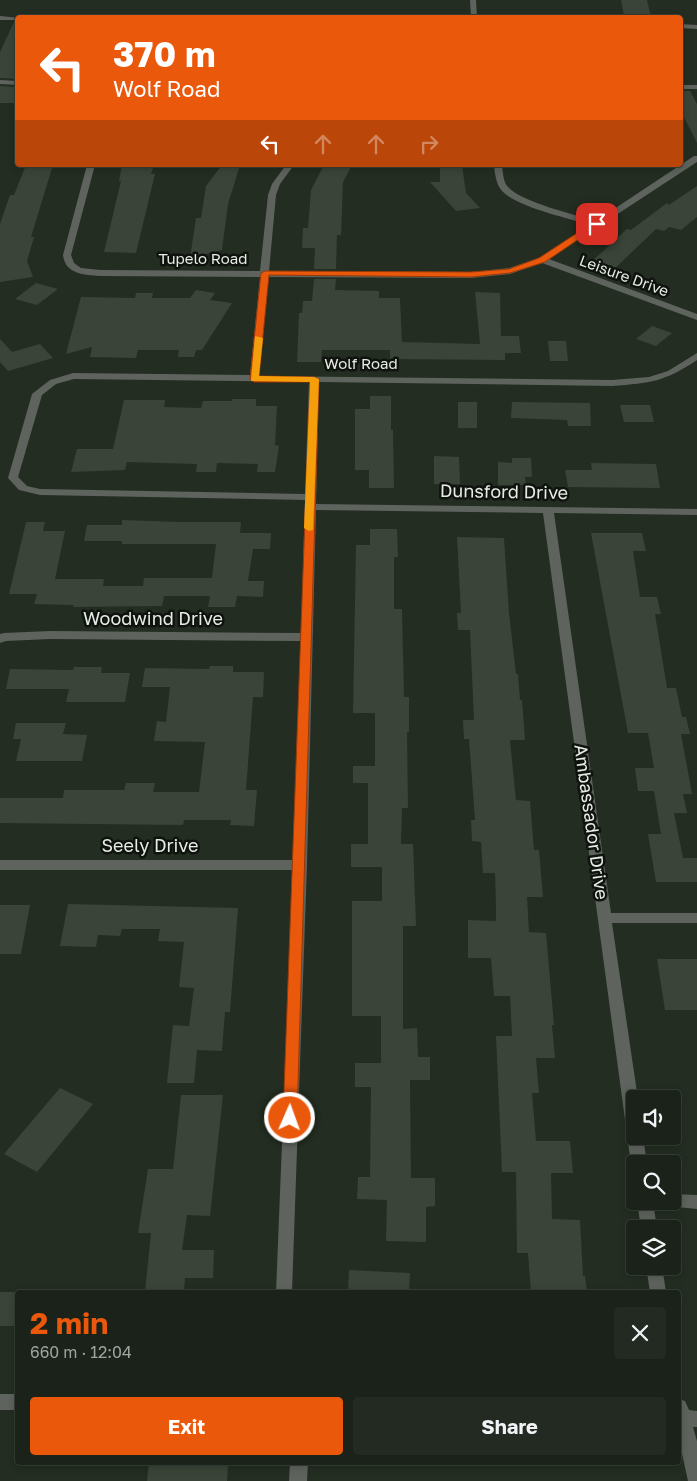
<!DOCTYPE html>
<meta charset="utf-8">
<style>
body{margin:0;font-family:"Golos Text",sans-serif;background:#232a22;color:#f1f3f6;height:100vh;display:flex;flex-direction:column;font-size:19px;white-space:nowrap}
*{box-sizing:border-box;margin:0}
p{font-size:16px;color:#9fa4a2}
.icon{flex:none;width:28px;height:28px;fill:none;stroke:currentColor;stroke-width:2;stroke-linecap:round;stroke-linejoin:round}
.map{position:relative;flex:1;overflow:hidden}
.sheet{position:absolute;left:15px;top:1290px;width:666px;height:175px;display:flex;flex-direction:column;background:#1a2219;border-radius:5px;box-shadow:0 2px 8px #0003,0 0 0 1px #383f38}
.sheet>*{flex:none}
.banner{position:absolute;left:15px;top:15px;width:668px;height:152px;border-radius:5px;box-shadow:0 2px 8px #0003,0 0 0 1px #383f38;background:#ea580c;color:#fff;overflow:hidden}
.fabs{position:absolute;left:626px;top:1090px;display:grid;gap:10px}
.fabs a{display:grid;place-items:center;width:55px;height:55px;border-radius:5px;background:#1a2219;box-shadow:0 2px 8px #0003,0 0 0 1px #383f38;font-size:25px}
.pin{position:absolute;display:grid;place-items:center;width:42px;height:42px;color:#fff;margin:-21px;border-radius:10px;box-shadow:0 2px 8px #0006}
.me{position:absolute;width:55px;margin:-28px;rotate:2deg;stroke-linejoin:round;filter:drop-shadow(0 0 4px #0008)}
.turn{display:flex;align-items:center;gap:18px;height:105px;padding:0 15px;font-size:22px}
.turn .icon{width:65px;height:65px;stroke-width:2.5}
.turn b{display:block;font-size:35px;line-height:42px}
.lanes{display:flex;align-items:center;height:48px;padding:0 15px;background:#0003;justify-content:center;gap:25px;direction:ltr}
.lanes .off{opacity:.35}
.round{display:grid;place-items:center;flex:none;width:52px;height:52px;border-radius:5px;background:#232a22}
.overview{display:flex;align-items:center;justify-content:space-between;height:85px;padding:0 15px}
h1{font-size:30px;font-weight:700;line-height:38px;color:#ea580c}
.cta{display:flex;gap:10px;margin-top:auto;padding:10px 15px}
.cta a{flex:1;height:58px;border-radius:5px;background:#ea580c;color:#fff;font-size:20px;font-weight:700;line-height:58px;text-align:center}
.cta a+a{background:#232a22;color:#f1f3f6}
.map>svg:first-child{display:block}
.building{fill:#3a4438}
.lines{fill:none;stroke-linecap:round;stroke-linejoin:round}
.minor{fill:#5e635e;fill-rule:evenodd}
.route{fill:#ea580c;stroke:#983908}
.slow{fill:#f59e0b}
.labels{text-anchor:middle;stroke-width:5;stroke-linejoin:round;paint-order:stroke}
.far-street-label{font-size:15px;fill:#e6ece5;stroke:#0f130e}
.street-label{font-size:18px;fill:#e6ece5;stroke:#0f130e}
</style>
<div class="map">
<svg width="697" height="1481" viewBox="0 0 697 1481">
<rect width="100%" height="100%" fill="#232d21"/>
<g class="building">
<path d="M621,0H647L651,17L624,16Z"/>
<path d="M14,22H18V79L0,78V52Z"/>
<path d="M0,86L18,87V103H0Z"/>
<path d="M680,91H690L697,104V143L680,109Z"/>
<path d="M26,165H53L31,237H34L27,261L33,277L0,282V224L10,195H14Z"/>
<path d="M122,165H154L151,174H155L136,253L104,252L121,181H119Z"/>
<path d="M222,165H240L228,204L222,250L190,258L196,218H201L206,186Z"/>
<path d="M324,165H352L343,182L341,235H337L336,269H314L315,248H302L303,228H308L311,190Z"/>
<path d="M440,165H462L466,193L480,208L456,211L430,182H440Z"/>
<path d="M697,186V217L681,230L669,227L664,231L656,229L610,273L588,265L627,229L631,230L667,203L669,205Z"/>
<path d="M314,279H336L335,290L379,291V298H400L402,342L480,344L475,292L500,293L501,336H519L521,353H505V360L390,359V350H322L321,362H297L299,313H302L303,301H312Z"/>
<path d="M36,283L58,289L37,305L15,299Z"/>
<path d="M196,290L215,293L210,300L232,303L202,350H196L194,357H178L179,350H138L136,358L90,357L92,347L66,354L81,297L135,298L136,293H153L152,298H190Z"/>
<path d="M652,326L672,333L656,346L636,339Z"/>
<path d="M0,339L12,352L40,344L53,358L8,371L0,362Z"/>
<path d="M548,341H566L568,361H550Z"/>
<path d="M370,396H391V430H393L394,488H369V470H355V409H370Z"/>
<path d="M232,399H256V406H277L275,445L279,446L275,472H257L258,464L217,463L216,472H196L197,464L127,462L125,470L71,472L77,449H113L124,400H165L164,407L201,408L203,401H232Z"/>
<rect x="458" y="402" width="19" height="26"/>
<path d="M512,402L590,403L591,426H568L567,420L511,418Z"/>
<path d="M620,405H650L654,422H624Z"/>
<path d="M434,456L459,457L460,484H434Z"/>
<path d="M512,458H531L532,477H525L526,485H498V462L512,463Z"/>
<path d="M591,463L656,464L660,488L568,487L565,470H592Z"/>
<path d="M122,520L180,522H241L240,533H271L270,549H253L248,581H264L263,597L237,596L235,607H208L210,596H164L162,606L73,607L74,605L34,604L37,594H9L26,522H45L43,531H65L55,579H104L103,586H143L144,578H212L216,544H122V541H84L87,525H122Z"/>
<path d="M370,529H397L398,557H394V609H402L404,697H409V732H407L408,808H402L401,844H413L416,926H403V1029L417,1028L418,1057H430V1080H410L411,1178H435V1206L426,1207V1242L386,1241L387,1200L357,1199L358,1177H370L371,1087H355V1063H381V1016H352V901H382V867H351V844H368V783H353V766H375V713H353L356,545H370Z"/>
<path d="M591,533H642L646,551H633L640,597H657L661,614H655L667,688H676L682,717H686L690,734H681L692,794H683L687,813H674L683,858H697V882H656L648,834H661L654,791H638L635,768H654L648,733H628Z"/>
<path d="M457,537L504,538L509,613L516,674H518L520,700H522L525,740H510L516,800L530,801L534,850H539L543,897H527L529,932L546,933L554,1025H552L555,1058H536L539,1093H532L536,1141H570L573,1173H551L552,1219L580,1220L583,1276H585L587,1292H531L528,1253H517L516,1172H502L496,1036H512L510,996H494L491,958H468V920L496,921V906L495,873H483L481,842L472,841L471,820H475L469,739H464L463,720H474L470,630H458L457,613H461Z"/>
<path d="M210,666H233V672H264L263,697H253L246,790H257L254,826L230,825L231,820H184L183,825L0,823V798H63L64,790H124L126,783H155L153,792H199L205,742L154,741L157,721L166,722L170,687H142L145,668L209,669Z"/>
<path d="M74,667H102L101,673H130L125,702H66L69,689H6L10,669L73,670Z"/>
<path d="M16,723H66L63,734L87,735L82,761H16L21,739H13Z"/>
<path d="M68,904L238,908L230,1012H225L222,1051L197,1050L194,1083H167L173,1025L189,1026L194,988L179,987L184,942L158,941L160,929H122L120,936L98,935L96,947L60,946Z"/>
<path d="M0,905H30L21,954H0Z"/>
<path d="M657,959H697V1010H665Z"/>
<path d="M60,1088L93,1104L37,1172L4,1154Z"/>
<path d="M181,1095H223L210,1216L187,1215L182,1250H214L213,1278H185L184,1292H145L151,1233H138L148,1169H173Z"/>
<path d="M349,1270L410,1273L409,1292H348Z"/>
<rect x="0" y="1292" width="18" height="34"/>
<path d="M149,1462L228,1464L227,1481H147Z"/>
</g>
<g class="lines">
<g class="minor">
<path d="M470,0H476L477,18H471Z"/>
<path d="M0,16L21,18H18V20H0Z"/>
<path d="M680,24L697,25V29L680,28Z"/>
<path d="M0,80L18,81V85L0,84Z"/>
<rect x="680" y="85" width="17" height="4"/>
<path d="M694,156H697V162L549,259L697,314V320L542,263L510,274L471,278L268,277L259,376L612,380L649,377L668,371L697,353V360C664,382 651,383 612,386L319,382L316,504L697,509V515L554,513L611,913H697V923H612L638,1099H635V1136H643L647,1164H635V1169L631,1164L543,513L316,510L307,865L292,1292H276L293,870H0V860H293L301,641L50,639L6,641L0,643V634L4,633L50,631L301,633L305,500L40,495L19,490L8,478L32,394L50,380L73,373L250,375L260,277L100,276C84,275 65,274 63,255L87,165H95L71,255L74,263L81,268L100,270L260,271L268,195L272,184L286,165H294L280,184L276,195L269,271L471,272L509,268L539,258L590,225C568,218 517,207 502,191C496,184 495,174 494,165H502C503,172 503,182 508,187C521,202 576,215 596,221ZM74,379L309,382L305,494L40,489L27,486L18,477L42,395L56,384Z"/>
<path d="M672,1194L697,1195V1209L666,1206L664,1201H672Z"/>
<path d="M637,1201H653L657,1229H641Z"/>
<path d="M646,1266H662L666,1292H650Z"/>
<rect x="0" y="1394" width="18" height="16"/>
<path d="M679,1399L685,1401L689,1410L697,1411V1427H693L697,1441V1481H688L679,1440Z"/>
<path d="M290,1462H308L307,1481H289Z"/>
</g>
</g>
<path class="route" d="M594,222L601,224L545,262L510,273L471,277L269,275L259,376L314,377L319,379L297,1118L295,1122L290,1123L285,1122L283,1118L310,382H254L250,379L261,273L265,271L471,272L509,269L539,258Z"/>
<path class="slow" d="M255,336L263,338L259,376L314,377L319,379L313,530L309,531L304,528L310,382L251,381Z"/>
<g class="labels">
<g class="far-street-label">
<text x="203" y="264">Tupelo Road</text>
<text transform="translate(624 276) rotate(20)" y="5">Leisure Drive</text>
<text x="361" y="369">Wolf Road</text>
</g>
<g class="street-label">
<text transform="translate(504 492) rotate(1)" y="6">Dunsford Drive</text>
<text x="153" y="625">Woodwind Drive</text>
<text transform="translate(591 822) rotate(82)" y="6">Ambassador Drive</text>
<text x="150" y="852">Seely Drive</text>
</g>
</g>
</svg>
<div class="fabs">
<a><svg class="icon" aria-label="sound" viewBox="0 0 24 24"><path d="M4 9h4l5-4v14l-5-4H4zM17 9q2 3 0 6"/></svg></a>
<a><svg class="icon" aria-label="search" viewBox="0 0 24 24"><circle cx="10" cy="10" r="6"/><path d="M15 15l6 6"/></svg></a>
<a><svg class="icon" aria-label="layers" viewBox="0 0 24 24"><path d="M12 4l9 5-9 5-9-5zM3 14l9 5 9-5"/></svg></a>
</div>
<div class="pin" style="left:597px;top:224px;background:#d93025"><svg class="icon" aria-label="arrive" viewBox="0 0 24 24"><path d="M6 21V4h12l-3 4 3 4H6"/></svg></div>
<svg class="me" style="left:290px;top:1118px" viewBox="-20 -20 40 40"><circle r="17" fill="#ea580c" stroke="#fff" stroke-width="3"/><path d="M0-11L8 9 0 5-8 9z" fill="#fff"/></svg>
<div class="banner">
<div class="turn"><svg class="icon" aria-label="left" viewBox="0 0 24 24"><path d="M17 20v-9H6M10 6l-5 5 5 5"/></svg><div><b>370 m</b>Wolf Road</div></div>
<div class="lanes"><svg class="icon" aria-label="left" viewBox="0 0 24 24"><path d="M17 20v-9H6M10 6l-5 5 5 5"/></svg><svg class="icon off" aria-label="ahead" viewBox="0 0 24 24"><path d="M12 20V5M6 11l6-6 6 6"/></svg><svg class="icon off" aria-label="ahead" viewBox="0 0 24 24"><path d="M12 20V5M6 11l6-6 6 6"/></svg><svg class="icon off" aria-label="right" viewBox="0 0 24 24"><path d="M7 20v-9h11M14 6l5 5-5 5"/></svg></div>
</div>
<section class="sheet">
<div class="overview"><div><h1>2 min</h1><p>660 m · 12:04</p></div><a class="round"><svg class="icon" aria-label="close" viewBox="0 0 24 24"><path d="M6 6l12 12M18 6L6 18"/></svg></a></div>
<div class="cta"><a>Exit</a><a>Share</a></div>
</section>
</div>
